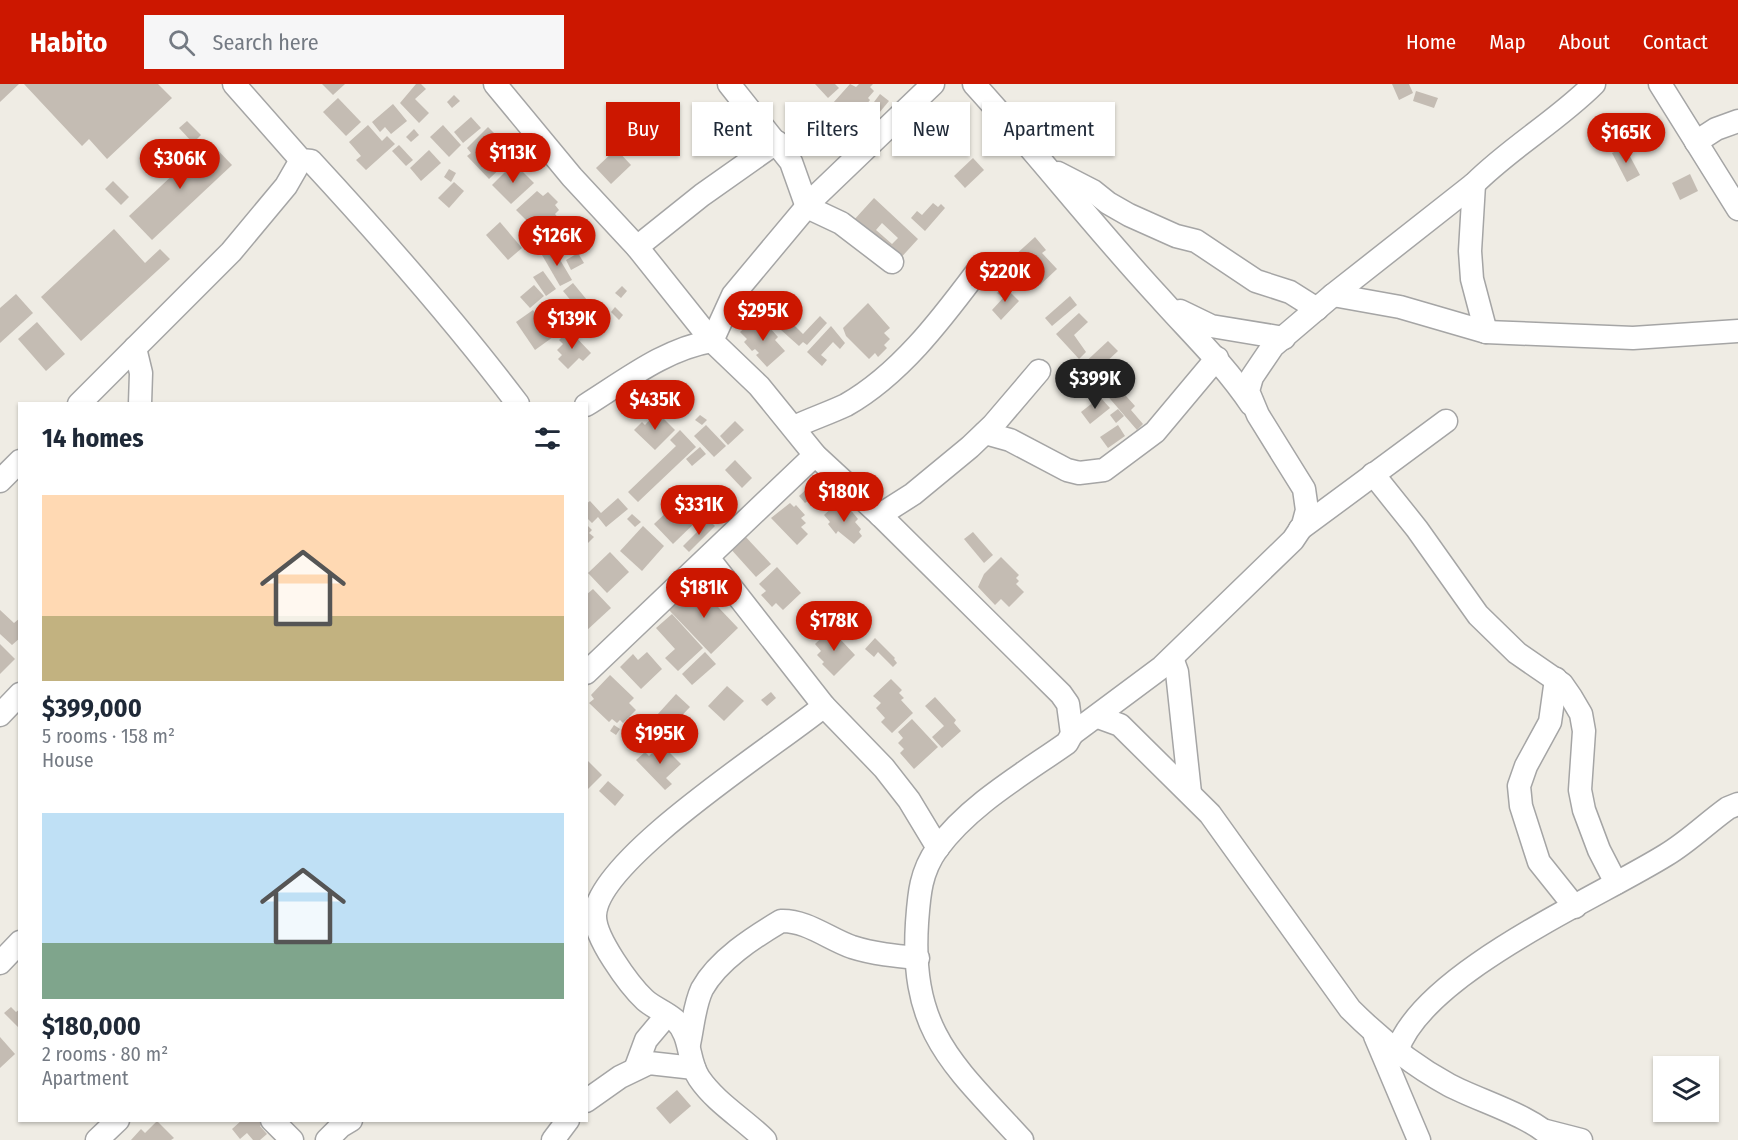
<!DOCTYPE html>
<meta charset="utf-8">
<style>
:root{--surface:#fff;--page:#f6f6f7;--text:#1f2937;--muted:#747a83;--accent:#cc1700}
body{margin:0;font-family:"Fira Sans Condensed",sans-serif;background:var(--page);color:var(--text);height:100vh;display:flex;flex-direction:column;font-size:22px;white-space:nowrap}
*{box-sizing:border-box;margin:0}
p{font-size:20px;color:var(--muted)}
.icon{flex:none;width:33px;height:33px;fill:none;stroke:currentColor;stroke-width:2;stroke-linecap:round;stroke-linejoin:round}
.map{position:relative;flex:1;overflow:hidden}
.sheet{position:absolute;left:18px;top:318px;width:570px;height:720px;display:flex;flex-direction:column;background:var(--surface);border-radius:0px;box-shadow:0 2px 4px #0004}
.sheet>*{flex:none}
.top-card{position:absolute;left:606px;top:18px;width:570px;height:54px;display:flex;gap:12px}
.fabs{position:absolute;left:1653px;top:972px;display:grid;gap:12px}
.fabs a{display:grid;place-items:center;width:66px;height:66px;border-radius:0px;background:var(--surface);box-shadow:0 2px 4px #0004;font-size:30px}
.price{position:absolute;translate:-50% -51px;padding:0 14px;border-radius:21px;background:var(--accent);color:#fff;font-size:20px;line-height:39px;filter:drop-shadow(0 2px 3px #0008)}
.price::after{content:'';position:absolute;left:50%;top:36px;width:18px;height:14px;margin-left:-9px;background:inherit;clip-path:polygon(0 0,100% 0,50% 100%)}
.price.on{background:#222;color:#fff}
ul{padding:0;list-style:none}
li{display:grid;align-content:center;gap:12px;height:318px;padding:0 24px}
li span{display:grid;place-items:center;height:186px;border-radius:0px;color:#555}
li>.icon{margin-inline-start:auto}
span .icon{width:108px;height:108px;fill:#fffc;stroke-width:1}
li b{font-size:26px}
h2{display:flex;justify-content:space-between;align-items:center;height:72px;padding:0 24px;font-size:26px}
.pill{padding:0 21px;border-radius:0px;background:var(--surface);box-shadow:0 2px 4px #0004;font-size:21px;line-height:54px}
.pill.on{background:var(--accent);color:#fff}
header{display:flex;align-items:center;gap:36px;box-sizing:border-box;height:84px;padding:0 30px;background:var(--accent);color:#fff}
header strong{font-size:28px}
nav{display:flex;gap:33px;margin-inline-start:auto;font-size:21px}
.search{width:420px;height:54px;background:var(--page);display:flex;align-items:center;gap:15px;box-sizing:border-box;padding:0 21px;border-radius:0px;color:var(--muted);font-size:22px}
.map>svg:first-child{display:block}
.building{fill:#c4bcb3;fill-rule:evenodd}
.lines{fill:none;stroke-linecap:round;stroke-linejoin:round}
.minor-casing{stroke:#a5a5a5;stroke-width:25}
.minor{stroke:#fff;stroke-width:22}
</style>
<header>
<strong>Habito</strong>
<div class="search"><svg class="icon" aria-label="search" viewBox="0 0 24 24"><circle cx="10" cy="10" r="6"/><path d="M15 15l6 6"/></svg>Search here</div>
<nav><a>Home</a><a>Map</a><a>About</a><a>Contact</a></nav>
</header>
<div class="map">
<svg width="1738" height="1056" viewBox="0 0 1738 1056">
<rect width="100%" height="100%" fill="#efece4"/>
<g class="building">
<polygon points="0,0 19,0 0,18"/>
<polygon points="24,0 158,0 172,14 107,75 89,55 82,62"/>
<polygon points="322,0 345,0 333,11"/>
<polygon points="416,0 421,0 426,5 415,15 429,29 419,39 400,19"/>
<polygon points="815,0 835,0 839,4 828,14"/>
<polygon points="850,0 856,3 859,0 873,0 870,3 874,7 868,14 870,16 866,21 868,23 861,30 864,32 854,43 846,36 842,41 829,30 836,22 833,19"/>
<polygon points="1392,0 1409,0 1413,9 1399,16"/>
<polygon points="1416,7 1438,14 1434,24 1413,17"/>
<polygon points="880,10 889,17 879,29 871,22"/>
<polygon points="454,11 460,17 452,24 447,18"/>
<polygon points="338,14 361,38 346,52 323,28"/>
<polygon points="393,20 407,37 391,50 385,43 380,48 372,38"/>
<polygon points="471,33 481,44 463,59 454,48"/>
<polygon points="1622,35 1632,38 1629,47 1619,44"/>
<polygon points="187,37 201,51 193,59 179,44"/>
<polygon points="368,41 382,57 387,52 395,60 366,86 356,76 361,72 349,58"/>
<polygon points="443,41 461,61 449,73 430,53"/>
<polygon points="488,43 496,51 491,55 504,68 500,71 507,78 489,95 467,72 471,69 467,64"/>
<polygon points="414,45 419,51 411,58 406,53"/>
<polygon points="209,57 232,81 152,156 129,132"/>
<polygon points="399,61 413,76 406,82 392,67"/>
<polygon points="1625,63 1640,91 1627,98 1612,69"/>
<polygon points="616,65 631,81 611,100 596,84"/>
<polygon points="429,66 441,79 421,97 410,84"/>
<polygon points="973,74 984,86 965,104 954,92"/>
<polygon points="514,79 534,99 511,120 492,101"/>
<polygon points="449,85 456,89 451,98 444,93"/>
<polygon points="1690,90 1698,107 1680,116 1672,99"/>
<polygon points="113,97 129,113 121,121 105,105"/>
<polygon points="454,98 464,107 449,124 438,114"/>
<polygon points="537,107 543,112 548,108 558,118 555,121 559,126 555,130 561,137 539,158 529,147 533,143 516,126"/>
<path d="M874,114l44,41 -21,23 -44,-41zM882,139l16,15 -6,6 -16,-14z"/>
<polygon points="933,119 938,123 941,120 945,124 925,147 911,134 917,127 922,131"/>
<polygon points="500,138 522,164 508,176 486,151"/>
<polygon points="114,145 145,179 160,165 170,175 81,257 41,213"/>
<polygon points="1035,153 1046,166 1042,169 1057,185 1040,201 1025,184 1015,193 1004,181"/>
<polygon points="553,164 572,196 560,202 542,171"/>
<polygon points="578,169 584,179 571,186 566,176"/>
<polygon points="543,187 556,205 546,212 533,193"/>
<polygon points="573,199 587,216 577,224 563,207"/>
<polygon points="534,201 544,212 530,224 520,213"/>
<polygon points="622,202 627,207 621,214 615,209"/>
<polygon points="1004,202 1019,217 1001,236 992,226 1003,214 997,209"/>
<polygon points="16,210 33,229 0,259 0,224"/>
<polygon points="1070,212 1077,221 1052,242 1045,234"/>
<polygon points="868,219 890,244 884,249 890,255 884,261 887,264 878,273 875,269 869,275 846,252 843,244"/>
<polygon points="615,223 623,231 619,236 611,228"/>
<polygon points="533,226 553,253 535,266 516,238"/>
<polygon points="1079,229 1088,238 1074,251 1086,268 1079,275 1056,250"/>
<polygon points="820,232 827,239 807,261 803,258 799,262 781,246 789,236 803,250"/>
<polygon points="762,235 778,253 775,256 785,267 767,283 756,271 759,269 755,265 752,267 744,258 747,255 740,248 748,241 751,245"/>
<polygon points="37,238 65,270 46,287 18,255"/>
<polygon points="831,242 845,259 840,265 833,258 821,271 827,276 822,282 807,268"/>
<polygon points="569,246 591,269 583,277 579,274 568,285 558,275 562,271 557,266 563,260 559,256"/>
<polygon points="1108,257 1118,267 1090,293 1080,283"/>
<polygon points="1102,285 1135,322 1131,326 1143,340 1137,346 1092,294"/>
<polygon points="1100,313 1110,324 1090,340 1081,328"/>
<polygon points="1118,325 1124,332 1116,339 1110,331"/>
<polygon points="657,328 675,346 655,366 634,346 642,338 645,341"/>
<polygon points="700,331 707,336 702,341 695,336"/>
<polygon points="735,337 744,346 728,361 720,352"/>
<polygon points="706,341 726,362 714,373 694,352"/>
<polygon points="1118,341 1125,352 1108,364 1100,353"/>
<polygon points="680,346 696,363 638,418 628,408 676,362 670,356"/>
<polygon points="700,363 706,370 692,382 686,375"/>
<polygon points="735,376 752,394 742,404 725,386"/>
<polygon points="811,401 818,409 805,419 799,412"/>
<polygon points="689,407 707,427 673,460 654,440"/>
<polygon points="618,414 628,425 606,443 598,433 592,439 586,433 586,420 590,417 601,429"/>
<polygon points="790,419 794,423 796,421 805,431 801,434 806,439 801,443 808,450 797,461 771,434"/>
<polygon points="837,419 845,428 849,424 858,435 855,438 861,445 859,448 862,452 854,460 838,447 836,450 828,440 830,438 824,431"/>
<polygon points="632,430 641,438 635,443 627,435"/>
<polygon points="709,436 715,442 689,468 683,462"/>
<polygon points="586,440 592,446 589,449 594,453 586,461"/>
<polygon points="643,442 664,462 642,487 620,467"/>
<polygon points="973,448 993,471 984,479 964,455"/>
<polygon points="743,450 771,480 756,493 729,463"/>
<polygon points="610,468 629,488 607,509 588,489"/>
<polygon points="1001,473 1019,491 1016,494 1019,497 1016,500 1024,508 1009,523 1001,515 995,521 978,503 984,490"/>
<polygon points="777,483 801,509 783,526 776,519 772,523 761,511 766,507 759,500"/>
<polygon points="699,503 738,544 711,570 669,526 691,505 694,508"/>
<polygon points="593,505 611,524 586,547 586,511"/>
<polygon points="0,526 14,539 20,534 20,554 12,561 0,550"/>
<polygon points="672,530 703,564 678,587 665,574 675,565 656,544"/>
<polygon points="833,543 843,553 841,556 855,571 834,592 822,580 824,578 817,571 821,567 815,560"/>
<polygon points="875,554 895,574 894,575 897,579 893,583 878,568 874,573 865,565"/>
<polygon points="0,560 15,575 0,590"/>
<polygon points="647,568 662,585 641,605 620,583 633,570 638,576"/>
<polygon points="705,568 716,580 692,601 682,590"/>
<polygon points="610,591 634,614 629,619 636,626 623,639 620,636 617,639 612,635 609,638 589,619 594,615 591,611"/>
<polygon points="891,595 902,606 899,609 904,614 901,616 913,629 892,649 881,638 885,634 876,624 881,619 873,612"/>
<polygon points="727,602 744,617 724,637 708,622"/>
<polygon points="771,608 776,614 767,622 761,616"/>
<polygon points="676,610 690,623 670,644 657,631"/>
<polygon points="935,613 956,636 954,639 961,647 942,664 932,653 944,642 925,622"/>
<polygon points="912,635 938,663 914,685 900,669 904,665 898,659 903,654 898,648"/>
<polygon points="614,641 620,645 616,651 610,647"/>
<polygon points="627,644 643,658 638,664 622,650"/>
<polygon points="661,660 681,680 666,694 672,700 665,706 636,676 645,668 649,672"/>
<polygon points="586,675 602,691 586,707"/>
<polygon points="608,697 624,711 615,722 599,707"/>
<polygon points="11,923 16,928 20,925 20,945 4,929"/>
<polygon points="0,953 15,970 0,984"/>
<polygon points="677,1006 691,1022 670,1040 656,1024"/>
<polygon points="242,1036 266,1036 260,1042 267,1050 260,1056 253,1056 247,1049 240,1055 232,1045"/>
<polygon points="157,1037 174,1054 171,1056 131,1056 141,1045 145,1049"/>
</g>
<g class="lines">
<defs>
<g id="minor">
<path d="M234,0l67,76 10,1c73,79 142,157 207,243"/>
<path d="M495,0l77,93 65,70 75,94 47,45 56,69 65,60 181,179 7,10 4,30 -5,9c-44,31 -98,62 -130,106 -17,24 -18,47 -20,74 -7,110 37,142 105,217"/>
<polyline points="729,0 791,78 807,123 841,139 892,178"/>
<path d="M974,0c63,69 121,144 185,213 32,36 65,67 92,107"/>
<polyline points="1660,0 1738,125"/>
<polyline points="1696,58 1716,45 1738,37"/>
<polyline points="1058,89 1093,107 1108,119 1129,131 1176,152 1196,157 1256,197 1290,208 1317,225"/>
<polyline points="1474,100 1470,167 1472,195 1486,248"/>
<polyline points="637,163 702,111 777,58"/>
<polyline points="1333,211 1400,223 1486,248 1633,254 1738,247"/>
<polyline points="1180,227 1211,242 1284,254"/>
<polyline points="712,257 733,211 814,114 933,0"/>
<polyline points="135,264 141,289 140,320"/>
<polyline points="79,320 231,168 286,102 301,76"/>
<path d="M586,321c40,-25 79,-56 126,-64"/>
<path d="M794,343c17,-8 35,-14 52,-22 53,-30 94,-84 130,-132"/>
<polyline points="985,349 1010,356 1067,386 1079,389 1104,386 1155,348 1217,274"/>
<polyline points="1373,390 1417,445 1478,531 1517,569 1562,600 1571,613 1581,630 1584,647 1580,706 1584,726 1599,766 1616,799"/>
<polyline points="0,397 20,377"/>
<polyline points="880,431 913,410 970,363 993,341 1039,287"/>
<polyline points="1300,445 1446,337"/>
<polyline points="709,475 824,622 884,684 909,716 938,764"/>
<polyline points="1172,574 1177,588 1190,709"/>
<polyline points="586,589 815,371"/>
<polyline points="1556,595 1550,638 1526,682 1519,702 1521,722 1539,778 1575,823"/>
<polyline points="0,631 20,610"/>
<path d="M1098,633l22,8 90,89 140,195c30,30 62,56 99,76 30,16 84,31 105,55"/>
<path d="M1072,650l90,-67 131,-127 10,-15 4,-15 -3,-21 -46,-74 -10,-24 4,-14 21,-31 60,-51 141,-111c37,-37 83,-63 120,-100"/>
<polyline points="0,879 20,858"/>
<polyline points="1375,952 1419,1056"/>
<path d="M689,960c4,-18 5,-38 13,-55 16,-29 52,-52 79,-68 25,-1 48,18 71,26 22,7 44,9 66,11"/>
<path d="M1397,967c26,-78 198,-152 269,-196 22,-13 41,-32 62,-47l10,-4"/>
<polyline points="636,983 646,956 667,931"/>
<polyline points="586,1017 620,993 649,979 694,984"/>
<polyline points="272,1036 292,1056"/>
<polyline points="1546,1047 1581,1056"/>
<polyline points="97,1056 118,1036"/>
<polyline points="327,1056 341,1042 351,1036"/>
<polyline points="553,1056 568,1036"/>
<path d="M765,1056c-21,-21 -49,-37 -66,-62 -12,-18 -7,-42 -24,-58 -9,-8 -21,-12 -30,-20 -16,-15 -51,-63 -50,-85 3,-57 183,-171 229,-209"/>
</g>
</defs>
<use href="#minor" class="minor-casing"/>
<use href="#minor" class="minor"/>
</g>
</svg>
<div class="fabs">
<a><svg class="icon" aria-label="layers" viewBox="0 0 24 24"><path d="M12 4l9 5-9 5-9-5zM3 14l9 5 9-5"/></svg></a>
</div>
<b class="price" style="left:1626px;top:80px">$165K</b>
<b class="price" style="left:513px;top:100px">$113K</b>
<b class="price" style="left:180px;top:106px">$306K</b>
<b class="price" style="left:557px;top:183px">$126K</b>
<b class="price" style="left:1005px;top:219px">$220K</b>
<b class="price" style="left:763px;top:258px">$295K</b>
<b class="price" style="left:572px;top:266px">$139K</b>
<b class="price on" style="left:1095px;top:326px">$399K</b>
<b class="price" style="left:655px;top:347px">$435K</b>
<b class="price" style="left:844px;top:439px">$180K</b>
<b class="price" style="left:699px;top:452px">$331K</b>
<b class="price" style="left:704px;top:535px">$181K</b>
<b class="price" style="left:834px;top:568px">$178K</b>
<b class="price" style="left:660px;top:681px">$195K</b>
<div class="top-card">
<a class="pill on">Buy</a>
<a class="pill">Rent</a>
<a class="pill">Filters</a>
<a class="pill">New</a>
<a class="pill">Apartment</a>
</div>
<section class="sheet">
<h2>14 homes<svg class="icon" aria-label="filters" viewBox="0 0 24 24"><path d="M4 7h16M4 17h16"/><circle cx="9" cy="7" r="2"/><circle cx="15" cy="17" r="2"/></svg></h2>
<ul>
<li><span style="background:linear-gradient(#ffd9b3 65%,#c2b280 0)"><svg class="icon" aria-label="home" viewBox="0 0 24 24"><path d="M3 11l9-7 9 7M6 9v11h12V9"/></svg></span><div><b>$399,000</b><p>5 rooms · 158 m²</p><p>House</p></div></li>
<li><span style="background:linear-gradient(#bfe0f5 70%,#7fa58c 0)"><svg class="icon" aria-label="home" viewBox="0 0 24 24"><path d="M3 11l9-7 9 7M6 9v11h12V9"/></svg></span><div><b>$180,000</b><p>2 rooms · 80 m²</p><p>Apartment</p></div></li>
</ul>
</section>
</div>
